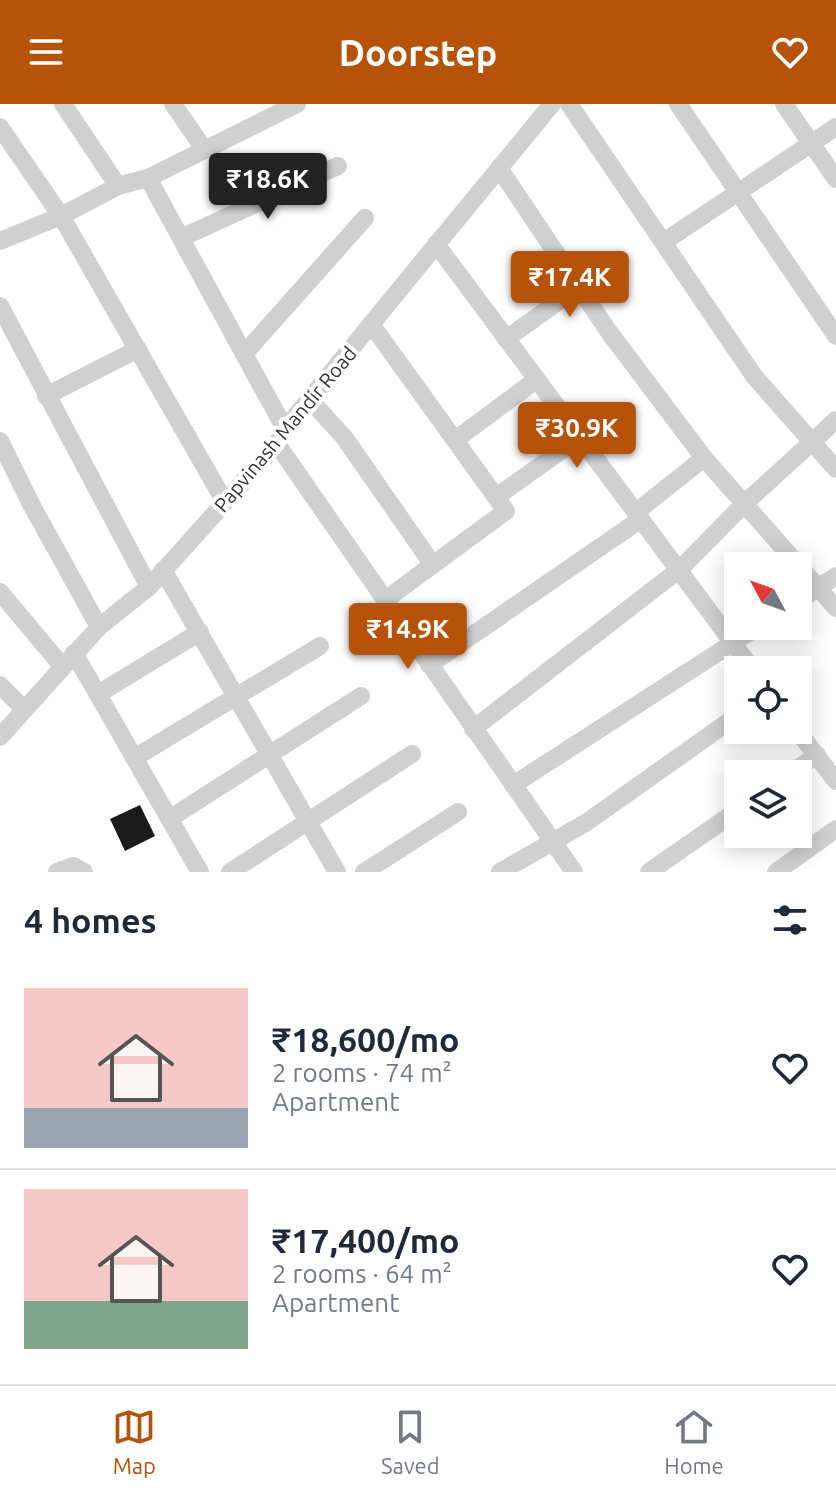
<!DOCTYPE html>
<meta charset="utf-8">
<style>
:root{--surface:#fff;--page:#f6f6f7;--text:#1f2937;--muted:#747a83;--line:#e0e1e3;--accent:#b45309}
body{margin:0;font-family:Ubuntu,sans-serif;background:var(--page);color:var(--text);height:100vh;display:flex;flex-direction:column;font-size:30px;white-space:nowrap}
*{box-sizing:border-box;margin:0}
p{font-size:26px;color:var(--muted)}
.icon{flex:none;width:44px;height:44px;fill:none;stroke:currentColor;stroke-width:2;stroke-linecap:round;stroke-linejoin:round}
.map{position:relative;height:768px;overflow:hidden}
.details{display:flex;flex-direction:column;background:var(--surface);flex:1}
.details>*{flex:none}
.needle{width:52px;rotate:311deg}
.buttons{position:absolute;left:724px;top:448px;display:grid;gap:16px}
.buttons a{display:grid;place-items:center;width:88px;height:88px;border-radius:0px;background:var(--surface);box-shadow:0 4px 20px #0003;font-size:40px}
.price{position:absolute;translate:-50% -68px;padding:0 18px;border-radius:8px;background:var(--accent);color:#fff;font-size:26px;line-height:52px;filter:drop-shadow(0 2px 4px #0008)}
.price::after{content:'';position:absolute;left:50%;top:48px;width:24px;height:18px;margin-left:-12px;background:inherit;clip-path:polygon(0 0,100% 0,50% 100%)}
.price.current{background:#222;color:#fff}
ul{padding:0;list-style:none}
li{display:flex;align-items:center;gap:24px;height:200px;padding:0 24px}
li+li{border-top:2px solid var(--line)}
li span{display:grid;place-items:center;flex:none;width:224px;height:160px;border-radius:0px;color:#555}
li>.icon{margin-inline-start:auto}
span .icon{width:96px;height:96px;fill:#fffc;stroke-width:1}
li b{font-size:34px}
h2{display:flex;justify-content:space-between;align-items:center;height:96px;padding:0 24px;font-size:34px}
header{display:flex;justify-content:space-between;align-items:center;height:104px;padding:0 24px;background:var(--accent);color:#fff;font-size:36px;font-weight:700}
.dock{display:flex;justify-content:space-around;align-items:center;height:112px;border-top:2px solid var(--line);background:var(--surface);font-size:22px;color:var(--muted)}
.dock a{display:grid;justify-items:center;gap:4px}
.dock .current{color:var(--accent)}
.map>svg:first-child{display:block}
.building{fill:#1a1a1a}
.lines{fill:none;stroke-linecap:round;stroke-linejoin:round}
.minor{stroke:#d0d0d0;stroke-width:18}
.labels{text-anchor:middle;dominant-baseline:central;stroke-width:8;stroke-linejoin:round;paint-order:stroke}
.street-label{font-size:20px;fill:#333;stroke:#fff}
</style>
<header><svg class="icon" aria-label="menu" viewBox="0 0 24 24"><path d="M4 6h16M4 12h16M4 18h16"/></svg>Doorstep<svg class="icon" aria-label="heart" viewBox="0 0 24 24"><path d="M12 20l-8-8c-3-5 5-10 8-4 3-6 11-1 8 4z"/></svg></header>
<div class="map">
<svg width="836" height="768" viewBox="0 0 836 768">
<rect width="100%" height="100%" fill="#fff"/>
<polygon class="building" points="140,701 155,732 125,747 110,715"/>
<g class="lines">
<g class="minor">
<polyline points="63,0 118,82"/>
<polyline points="173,0 204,45"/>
<polyline points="569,0 754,272 836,365"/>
<polyline points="678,0 836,232"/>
<polyline points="784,0 836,75"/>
<polyline points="0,23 61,112 225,398"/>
<polyline points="499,64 609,228 704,354 836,504"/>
<polyline points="148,74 285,325"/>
<polyline points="181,134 338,62"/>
<polyline points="0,137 61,112 118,82 148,74 297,0"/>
<polyline points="665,137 836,23"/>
<polyline points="436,140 753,566"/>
<polyline points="0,202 149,483"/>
<polyline points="371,220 506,407 385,496"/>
<polyline points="506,235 609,161"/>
<polyline points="244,250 365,114"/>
<polyline points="46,292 138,245"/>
<polyline points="309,295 344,333 433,461"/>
<polyline points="455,336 536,276"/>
<polyline points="0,337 32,402 99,523"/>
<polyline points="277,340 574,768"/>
<polyline points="496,393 579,334"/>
<polyline points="636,408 704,354"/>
<polyline points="163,466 337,768"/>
<polyline points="0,488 62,562"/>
<polyline points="798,497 836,472"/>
<polyline points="74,549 200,768"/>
<polyline points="429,561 641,415"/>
<polyline points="0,581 24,605"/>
<polyline points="98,590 200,528"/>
<polyline points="473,625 680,465 744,400 836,316"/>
<polyline points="797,626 836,677"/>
<polyline points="0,633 99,523 149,483 277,340 285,325 552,0"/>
<polyline points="134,654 320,542"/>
<polyline points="790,670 817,651"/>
<polyline points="513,681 759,522"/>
<polyline points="169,715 361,592"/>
<polyline points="57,768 73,762 84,768"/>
<polyline points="230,768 412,650"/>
<polyline points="364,768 458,708"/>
<polyline points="500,768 587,718 738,611"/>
<polyline points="649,768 738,706"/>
<polyline points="776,768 836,725"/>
</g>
</g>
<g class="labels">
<g class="street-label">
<text transform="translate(285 325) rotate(-50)">Papvinash Mandir Road</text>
</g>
</g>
</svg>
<div class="buttons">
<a><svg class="needle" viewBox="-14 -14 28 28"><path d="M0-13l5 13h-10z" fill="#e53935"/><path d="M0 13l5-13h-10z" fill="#747a83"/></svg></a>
<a><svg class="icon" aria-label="locate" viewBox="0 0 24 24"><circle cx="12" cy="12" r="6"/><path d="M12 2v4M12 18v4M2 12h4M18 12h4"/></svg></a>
<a><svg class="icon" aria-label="layers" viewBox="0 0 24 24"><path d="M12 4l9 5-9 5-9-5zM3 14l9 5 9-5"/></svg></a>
</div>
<b class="price current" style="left:268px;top:117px">₹18.6K</b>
<b class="price" style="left:570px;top:215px">₹17.4K</b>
<b class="price" style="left:577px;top:366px">₹30.9K</b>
<b class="price" style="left:408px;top:567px">₹14.9K</b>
</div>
<section class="details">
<h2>4 homes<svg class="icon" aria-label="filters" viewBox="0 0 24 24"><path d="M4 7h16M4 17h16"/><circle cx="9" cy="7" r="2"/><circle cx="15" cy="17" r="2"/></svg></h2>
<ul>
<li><span style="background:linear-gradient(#f6c9c9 75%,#9aa5b1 0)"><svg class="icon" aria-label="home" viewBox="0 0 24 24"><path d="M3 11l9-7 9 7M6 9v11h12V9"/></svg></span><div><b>₹18,600/mo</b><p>2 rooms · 74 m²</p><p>Apartment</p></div><svg class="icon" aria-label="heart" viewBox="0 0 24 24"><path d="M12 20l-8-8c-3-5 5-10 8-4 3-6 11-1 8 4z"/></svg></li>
<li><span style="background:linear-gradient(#f6c9c9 70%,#7fa58c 0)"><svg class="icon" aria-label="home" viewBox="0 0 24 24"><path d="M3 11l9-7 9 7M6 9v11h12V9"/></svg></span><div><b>₹17,400/mo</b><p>2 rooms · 64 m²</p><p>Apartment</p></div><svg class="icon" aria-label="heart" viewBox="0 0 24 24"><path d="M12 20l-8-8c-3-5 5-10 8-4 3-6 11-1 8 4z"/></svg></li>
</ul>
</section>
<nav class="dock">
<a class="current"><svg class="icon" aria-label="map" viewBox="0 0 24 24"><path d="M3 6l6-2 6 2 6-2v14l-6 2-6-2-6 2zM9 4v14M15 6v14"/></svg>Map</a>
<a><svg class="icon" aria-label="saved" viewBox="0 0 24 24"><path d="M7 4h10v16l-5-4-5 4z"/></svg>Saved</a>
<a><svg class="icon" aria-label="home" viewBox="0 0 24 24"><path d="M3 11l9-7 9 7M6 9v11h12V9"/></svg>Home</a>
</nav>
